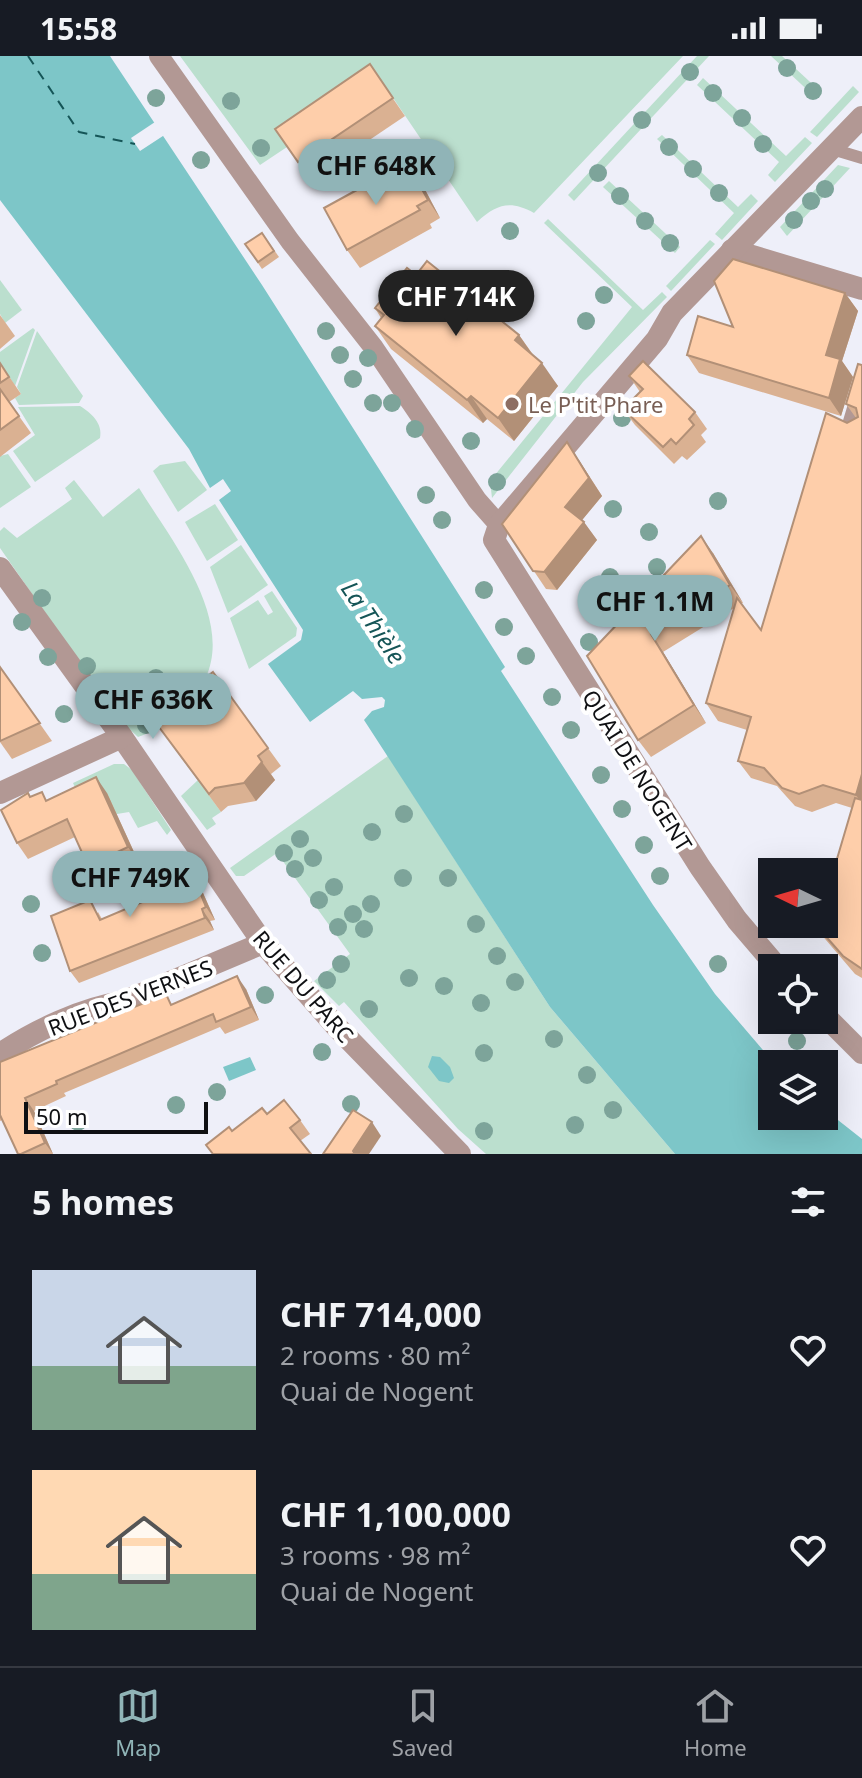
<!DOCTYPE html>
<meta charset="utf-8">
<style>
:root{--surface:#171b24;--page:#20242c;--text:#f1f3f6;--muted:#9ea1a6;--line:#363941;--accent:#90b4b7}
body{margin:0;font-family:"Noto Sans",sans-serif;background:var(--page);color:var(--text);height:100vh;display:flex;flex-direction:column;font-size:30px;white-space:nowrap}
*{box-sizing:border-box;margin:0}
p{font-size:26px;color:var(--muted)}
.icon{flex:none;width:44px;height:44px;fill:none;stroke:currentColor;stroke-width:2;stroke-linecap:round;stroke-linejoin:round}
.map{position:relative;height:1098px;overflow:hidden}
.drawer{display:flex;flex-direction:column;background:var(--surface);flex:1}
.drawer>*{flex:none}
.needle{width:52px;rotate:275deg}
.buttons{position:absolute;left:758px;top:802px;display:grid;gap:16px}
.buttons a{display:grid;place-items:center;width:80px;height:80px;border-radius:0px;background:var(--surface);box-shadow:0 8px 32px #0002;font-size:40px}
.scale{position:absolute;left:24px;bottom:20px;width:184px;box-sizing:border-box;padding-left:8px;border:4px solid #0f1013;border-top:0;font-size:22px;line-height:28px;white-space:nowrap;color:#0f1013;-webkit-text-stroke:6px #fff;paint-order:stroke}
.price{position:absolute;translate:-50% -68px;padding:0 18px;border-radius:28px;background:var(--accent);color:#111;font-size:26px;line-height:52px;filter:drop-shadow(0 2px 4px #0008)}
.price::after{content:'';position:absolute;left:50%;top:48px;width:24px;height:18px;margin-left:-12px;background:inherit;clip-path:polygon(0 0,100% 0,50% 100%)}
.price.selected{background:#222;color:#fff}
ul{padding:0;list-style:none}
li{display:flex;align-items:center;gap:24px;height:200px;padding:0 32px}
li span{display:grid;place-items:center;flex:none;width:224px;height:160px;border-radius:0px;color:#555}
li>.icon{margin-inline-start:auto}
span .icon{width:96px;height:96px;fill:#fffc;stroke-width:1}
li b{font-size:34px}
h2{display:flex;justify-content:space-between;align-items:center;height:96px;padding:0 32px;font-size:34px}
.status{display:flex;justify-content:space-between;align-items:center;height:56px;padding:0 40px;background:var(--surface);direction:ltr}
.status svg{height:22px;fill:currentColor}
.dock{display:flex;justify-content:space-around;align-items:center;height:112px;border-top:2px solid var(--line);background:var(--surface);font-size:22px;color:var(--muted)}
.dock a{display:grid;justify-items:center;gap:4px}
.dock .selected{color:var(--accent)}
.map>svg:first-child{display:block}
.green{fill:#bbdfce}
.water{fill:#7dc6c8}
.pier{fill:#eeeff9}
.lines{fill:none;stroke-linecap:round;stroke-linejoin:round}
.ferry{stroke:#155557;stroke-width:2;stroke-dasharray:10 8;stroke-linecap:butt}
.service{stroke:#b29894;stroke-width:12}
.pedestrian{stroke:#b29894;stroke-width:20}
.minor{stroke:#b29894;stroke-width:22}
.tree{fill:#7da49a}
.wall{fill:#dab192}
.shaded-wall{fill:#b29077}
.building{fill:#feceaa;stroke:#b29077;stroke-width:2}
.education-dot{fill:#8d6e63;stroke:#fff;stroke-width:3}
.labels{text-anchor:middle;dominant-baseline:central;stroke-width:8;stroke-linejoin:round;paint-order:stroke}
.education-label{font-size:22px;fill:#785e54;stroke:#fff;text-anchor:start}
.street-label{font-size:22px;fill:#0f1013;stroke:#fff}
.water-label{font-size:24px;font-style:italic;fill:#155557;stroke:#fff}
</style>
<div class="status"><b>15:58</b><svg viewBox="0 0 49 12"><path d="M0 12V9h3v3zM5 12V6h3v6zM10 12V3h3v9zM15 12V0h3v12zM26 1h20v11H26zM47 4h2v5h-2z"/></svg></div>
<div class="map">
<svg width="862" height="1098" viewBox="0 0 862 1098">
<rect width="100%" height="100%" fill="#eeeff9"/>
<g class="green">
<path d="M180,0h503l-149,157c-24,-13 -37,-9 -57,9l-94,-139 -123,82z"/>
<polygon points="697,0 709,0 574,145 568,139"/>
<polygon points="771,0 782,0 822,37 816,42"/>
<polygon points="703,22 786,100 805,81 812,87 775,126 768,119 779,106 697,29"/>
<polygon points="853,30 859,36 817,81 810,76"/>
<polygon points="662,79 738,151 751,138 758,145 722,184 715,178 734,157 657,83"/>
<polygon points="838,109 850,112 787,180 780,171"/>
<polygon points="609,125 680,191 675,197 603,131"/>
<polygon points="548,163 643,254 662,236 667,241 583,326 492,442 490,425 632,251 544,167"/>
<polygon points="710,184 715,188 671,235 666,230"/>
<polygon points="0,224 22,254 5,267 0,258"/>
<polygon points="33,272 35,274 15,330 5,314 0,317 0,296"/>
<polygon points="37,275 83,340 79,347 19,349 15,342 21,338 17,331"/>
<path d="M80,350c11,7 23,17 20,32l-65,44 -22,-31 22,-16 -17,-28z"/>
<polygon points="8,398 31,431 0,452 0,400"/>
<polygon points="185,405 207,434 178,456 153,415 160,409"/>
<path d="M74,424l29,37 36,-29c37,60 117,156 44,219 -15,12 -26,24 -45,30l-15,-14 8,-5 -6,-9 -9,5 -116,-166v-17l4,-4 13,11 55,-39 -7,-11z"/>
<polygon points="215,448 238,484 207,505 185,466"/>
<polygon points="241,489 268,529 228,557 210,511"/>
<polygon points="272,535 297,572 296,580 249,613 230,562 258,544 268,559 273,556 264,540"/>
<polygon points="388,700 550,951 675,1098 486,1098 458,1073 344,946 339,950 314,925 350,898 277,797 244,820 236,820 230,812"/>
<polygon points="114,708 124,708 132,714 171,774 167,779 157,765 138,772 129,756 117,758 83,749 73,727"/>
<polygon points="198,724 221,756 212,762 216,768 207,774 181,740"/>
</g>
<g class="water">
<polygon points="0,0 110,0 262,229 505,611 501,615 653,849 715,938 775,1008 772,1060 824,1060 824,1053 862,1083 862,1098 675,1098 550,951 364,664 372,655 384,651 385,644 382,641 362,643 353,635 310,666 268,608 301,584 303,574 219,444 231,435 223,423 210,432 189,393 0,144"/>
<polygon points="432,1000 440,1001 450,1011 454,1022 449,1027 439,1025 428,1011"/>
<polygon points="250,1001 256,1014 229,1025 223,1011"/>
</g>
<polygon class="pier" points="158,64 166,78 140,95 131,82"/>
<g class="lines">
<polyline class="ferry" points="28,0 79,76 135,88"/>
<g class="service">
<polyline points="832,93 862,102"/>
<polyline points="862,322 847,372 862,376"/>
</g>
<polyline class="pedestrian" points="159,0 290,185 374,292 477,444 499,469"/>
<g class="minor">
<polyline points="732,194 862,233"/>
<polyline points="0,512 122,681 263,887 334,968 460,1098"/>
<polyline points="0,737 122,681"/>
<polyline points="778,912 737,864 700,811 494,484 499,469 657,283 672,257 862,61"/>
<polyline points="824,959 862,997"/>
<path d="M0,998c34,-23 82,-46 123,-52l140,-59"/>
</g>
</g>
<g class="tree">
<circle cx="787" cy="12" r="9"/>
<circle cx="690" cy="16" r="9"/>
<circle cx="813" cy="35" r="9"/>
<circle cx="713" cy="37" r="9"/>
<circle cx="156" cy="42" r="9"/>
<circle cx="231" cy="45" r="9"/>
<circle cx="742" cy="62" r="9"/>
<circle cx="642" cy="64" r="9"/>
<circle cx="763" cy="88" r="9"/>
<circle cx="669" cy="91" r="9"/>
<circle cx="261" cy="92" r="9"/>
<circle cx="201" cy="104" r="9"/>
<circle cx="693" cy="113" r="9"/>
<circle cx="598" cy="117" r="9"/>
<circle cx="825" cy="133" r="9"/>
<circle cx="719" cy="137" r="9"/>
<circle cx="620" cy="140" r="9"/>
<circle cx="811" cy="145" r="9"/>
<circle cx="794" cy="164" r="9"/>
<circle cx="645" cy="165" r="9"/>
<circle cx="510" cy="175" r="9"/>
<circle cx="670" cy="187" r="9"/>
<circle cx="604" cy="239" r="9"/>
<circle cx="586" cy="265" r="9"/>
<circle cx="326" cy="275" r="9"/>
<circle cx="340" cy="299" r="9"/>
<circle cx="368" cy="302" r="9"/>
<circle cx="353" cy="323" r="9"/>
<circle cx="373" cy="347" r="9"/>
<circle cx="392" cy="347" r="9"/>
<circle cx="622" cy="362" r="9"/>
<circle cx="415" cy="373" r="9"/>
<circle cx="471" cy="385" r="9"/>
<circle cx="497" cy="426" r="9"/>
<circle cx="426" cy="439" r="9"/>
<circle cx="718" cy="445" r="9"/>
<circle cx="613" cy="453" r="9"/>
<circle cx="442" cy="464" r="9"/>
<circle cx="649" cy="476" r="9"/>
<circle cx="657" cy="511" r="9"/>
<circle cx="610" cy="521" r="9"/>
<circle cx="484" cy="534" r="9"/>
<circle cx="42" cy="542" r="9"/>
<circle cx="22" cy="566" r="9"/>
<circle cx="504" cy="571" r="9"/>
<circle cx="589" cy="586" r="9"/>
<circle cx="526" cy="600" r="9"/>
<circle cx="48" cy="601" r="9"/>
<circle cx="87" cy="610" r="9"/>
<circle cx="156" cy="622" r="9"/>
<circle cx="106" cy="630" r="9"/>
<circle cx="552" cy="641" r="9"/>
<circle cx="119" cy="645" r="9"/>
<circle cx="64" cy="658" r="9"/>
<circle cx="146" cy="669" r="9"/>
<circle cx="571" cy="674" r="9"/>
<circle cx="601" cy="719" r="9"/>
<circle cx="622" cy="753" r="9"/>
<circle cx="404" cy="758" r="9"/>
<circle cx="372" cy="776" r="9"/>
<circle cx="300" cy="783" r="9"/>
<circle cx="644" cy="789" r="9"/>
<circle cx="284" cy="797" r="9"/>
<circle cx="313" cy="802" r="9"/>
<circle cx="295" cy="813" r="9"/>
<circle cx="660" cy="820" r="9"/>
<circle cx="403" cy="822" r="9"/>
<circle cx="448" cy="822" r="9"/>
<circle cx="334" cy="831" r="9"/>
<circle cx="319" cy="844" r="9"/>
<circle cx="31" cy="848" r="9"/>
<circle cx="371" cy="848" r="9"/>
<circle cx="353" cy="858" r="9"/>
<circle cx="476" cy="868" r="9"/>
<circle cx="338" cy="871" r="9"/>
<circle cx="364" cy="873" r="9"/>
<circle cx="42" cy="897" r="9"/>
<circle cx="497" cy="900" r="9"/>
<circle cx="341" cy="908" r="9"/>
<circle cx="718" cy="908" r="9"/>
<circle cx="409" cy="922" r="9"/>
<circle cx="327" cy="924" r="9"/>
<circle cx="515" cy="926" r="9"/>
<circle cx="444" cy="930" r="9"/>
<circle cx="265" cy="939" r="9"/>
<circle cx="481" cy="947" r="9"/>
<circle cx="369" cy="953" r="9"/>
<circle cx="554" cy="983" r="9"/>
<circle cx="797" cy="985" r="9"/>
<circle cx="322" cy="996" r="9"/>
<circle cx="484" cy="997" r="9"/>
<circle cx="587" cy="1019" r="9"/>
<circle cx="217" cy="1036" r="9"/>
<circle cx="351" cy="1048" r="9"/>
<circle cx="176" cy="1049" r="9"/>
<circle cx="613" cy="1054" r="9"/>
<circle cx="78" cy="1066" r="9"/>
<circle cx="575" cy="1069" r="9"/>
<circle cx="484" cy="1075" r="9"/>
</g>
<g class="wall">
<polygon points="370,9 405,60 310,124 275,73"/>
<polygon points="422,128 440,162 430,168 432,172 360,212 347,194"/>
<polygon points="262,177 279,201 262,213 245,188"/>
<polygon points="416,219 519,279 534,300 558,330 514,385 487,363 483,367 391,293 375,270 381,262 375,252"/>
<polygon points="845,237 858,255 842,305 853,321 841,360 699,317 687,299 733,271"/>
<polygon points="0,259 15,280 0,293"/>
<polygon points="0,307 21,338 9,346 31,377 0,401"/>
<polygon points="862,309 862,922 855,918 820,877 813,868 824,868 834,813 852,752 836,747 812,756 795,750 777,730 751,722 738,705 747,674 718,665 706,647 734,552 663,596 706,667 651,701 638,684 587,600 713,497 743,547 741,547 761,574 847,367 856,362 846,348"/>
<polygon points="629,320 695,356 707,373 701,379 706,386 687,404 682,400 674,408 635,369 623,353 640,336"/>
<polygon points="579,404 602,440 582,464 597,484 557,534 546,533 502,468"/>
<polygon points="0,611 52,685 12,703 0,686"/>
<polygon points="213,616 281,710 271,718 275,724 256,745 228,750 221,756 153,663"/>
<polygon points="28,737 31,741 47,744 107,737 139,807 99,826 88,810 75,781 28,803 17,787"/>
<polygon points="166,836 203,837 215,864 210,865 214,874 79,927 70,915 98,856 102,863"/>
<polygon points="246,933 259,964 225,978 220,971 64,1037 66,1040 34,1055 53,1098 18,1098 2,1064 0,1065 0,1006 173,948"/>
<polygon points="267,1058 300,1064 310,1078 300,1085 232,1075"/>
</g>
<g class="shaded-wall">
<polygon points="409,110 422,128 440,162 428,144"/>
<polygon points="845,237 858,255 842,305 853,321 841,360 829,342 826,299"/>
<polygon points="519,279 535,302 515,284"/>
<polygon points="542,307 558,330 514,385 498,362"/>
<polygon points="471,340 487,363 483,367 467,344"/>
<polygon points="567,386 602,440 578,469 565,451"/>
<polygon points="584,466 597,484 557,534 544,516"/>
<polygon points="701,480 713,497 743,547 730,529"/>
<polygon points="651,578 663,596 706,667 694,649"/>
<polygon points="262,706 275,724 256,745 244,727"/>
<polygon points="862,718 862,748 856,739"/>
<polygon points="96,721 107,737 139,807 128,791"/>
<polygon points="195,824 203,837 215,864 206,851"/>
<polygon points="202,853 210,865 214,874 205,862"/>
<polygon points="237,920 246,933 259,964 251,951"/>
<polygon points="25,1042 34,1055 53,1098 45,1087"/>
<polygon points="372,1066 381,1080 369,1098 355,1098 353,1095"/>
</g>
<g class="building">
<polygon points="370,8 393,42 298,106 275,73"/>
<polygon points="409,110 428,144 417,150 420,154 347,194 324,152 397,112 399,116"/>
<polygon points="262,177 274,195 258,206 245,188"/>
<polygon points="733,203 845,237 826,299 840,303 829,342 687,299 698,260 733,271 714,225"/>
<polygon points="427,205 519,279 515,284 542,307 498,362 471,340 467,344 375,270 384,259 375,252 407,212 416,219"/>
<polygon points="643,305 695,356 689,363 694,369 676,388 671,383 663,391 623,353 643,333 629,320"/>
<polygon points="0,307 9,321 0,327"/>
<polygon points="858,308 862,309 862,718 856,739 823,729 799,738 782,732 764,712 738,705 751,661 706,647 737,542 761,574 826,357 847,367 858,361 856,352 846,348"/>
<polygon points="0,333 19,360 0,374"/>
<polygon points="567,386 589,422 565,451 584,466 544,516 533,515 502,468"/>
<polygon points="701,480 730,529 651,578 694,649 638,684 587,600"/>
<polygon points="0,611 40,667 0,685"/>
<polygon points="213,616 268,692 258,700 262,706 244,727 215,732 209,738 153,663"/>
<polygon points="96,721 128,791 88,810 67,763 17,787 1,754 28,737 30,741 42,736 46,745"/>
<polygon points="855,742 862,744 862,913 843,900 815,868 824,868 824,816 820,816 822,809 834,813"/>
<polygon points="175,801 195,824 206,851 202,853 205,862 70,915 51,860 90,844 100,864 166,836 153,809"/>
<polygon points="237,920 251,951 216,966 213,958 56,1025 57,1028 25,1042 45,1087 21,1098 18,1098 0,1059 0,1006 166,938 171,949"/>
<polygon points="284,1044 300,1064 290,1072 311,1098 213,1098 206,1089 229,1071 232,1075 262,1052 267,1058"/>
<polygon points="353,1054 372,1066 353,1095 355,1098 323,1098"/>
</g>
<circle class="education-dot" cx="512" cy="348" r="8"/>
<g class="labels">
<g class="education-label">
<text x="528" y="348">Le P'tit Phare</text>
</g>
<g class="street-label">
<text transform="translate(638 714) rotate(58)">QUAI DE NOGENT</text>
<text transform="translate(304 930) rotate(49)">RUE DU PARC</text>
<text transform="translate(130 941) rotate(-21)">RUE DES VERNES</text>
</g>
<g class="water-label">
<text transform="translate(374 566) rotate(56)">La Thièle</text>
</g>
</g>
</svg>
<div class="buttons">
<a><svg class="needle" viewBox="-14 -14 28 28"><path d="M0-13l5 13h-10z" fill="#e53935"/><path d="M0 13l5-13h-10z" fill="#9ea1a6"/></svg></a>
<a><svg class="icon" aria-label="locate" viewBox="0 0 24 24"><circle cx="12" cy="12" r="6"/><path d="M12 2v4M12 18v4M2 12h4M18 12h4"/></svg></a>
<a><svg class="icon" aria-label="layers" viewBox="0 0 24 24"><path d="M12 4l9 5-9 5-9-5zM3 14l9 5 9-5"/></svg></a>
</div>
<div class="scale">50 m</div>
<b class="price" style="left:376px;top:151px">CHF 648K</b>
<b class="price selected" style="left:456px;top:282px">CHF 714K</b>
<b class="price" style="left:655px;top:587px">CHF 1.1M</b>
<b class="price" style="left:153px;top:685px">CHF 636K</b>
<b class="price" style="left:130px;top:863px">CHF 749K</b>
</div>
<section class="drawer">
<h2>5 homes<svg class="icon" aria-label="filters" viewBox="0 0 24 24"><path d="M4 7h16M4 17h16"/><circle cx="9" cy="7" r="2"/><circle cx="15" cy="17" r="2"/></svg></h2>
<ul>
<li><span style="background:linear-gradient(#c9d6e8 60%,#7fa58c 0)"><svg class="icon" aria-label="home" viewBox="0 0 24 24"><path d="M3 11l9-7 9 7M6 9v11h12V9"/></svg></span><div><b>CHF 714,000</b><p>2 rooms · 80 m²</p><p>Quai de Nogent</p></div><svg class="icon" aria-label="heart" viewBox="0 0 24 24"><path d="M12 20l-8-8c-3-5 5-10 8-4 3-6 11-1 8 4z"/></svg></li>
<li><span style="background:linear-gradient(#ffd9b3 65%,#7fa58c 0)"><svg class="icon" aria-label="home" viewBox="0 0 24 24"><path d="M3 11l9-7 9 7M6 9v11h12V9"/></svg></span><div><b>CHF 1,100,000</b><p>3 rooms · 98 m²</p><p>Quai de Nogent</p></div><svg class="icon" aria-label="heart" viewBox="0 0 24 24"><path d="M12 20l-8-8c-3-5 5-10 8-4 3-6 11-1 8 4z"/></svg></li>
</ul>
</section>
<nav class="dock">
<a class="selected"><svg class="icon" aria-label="map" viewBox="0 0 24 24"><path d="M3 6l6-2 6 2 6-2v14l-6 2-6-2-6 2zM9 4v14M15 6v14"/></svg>Map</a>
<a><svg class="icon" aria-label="saved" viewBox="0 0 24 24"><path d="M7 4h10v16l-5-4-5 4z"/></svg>Saved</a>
<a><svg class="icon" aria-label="home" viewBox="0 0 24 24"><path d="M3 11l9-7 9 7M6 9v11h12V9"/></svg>Home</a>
</nav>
